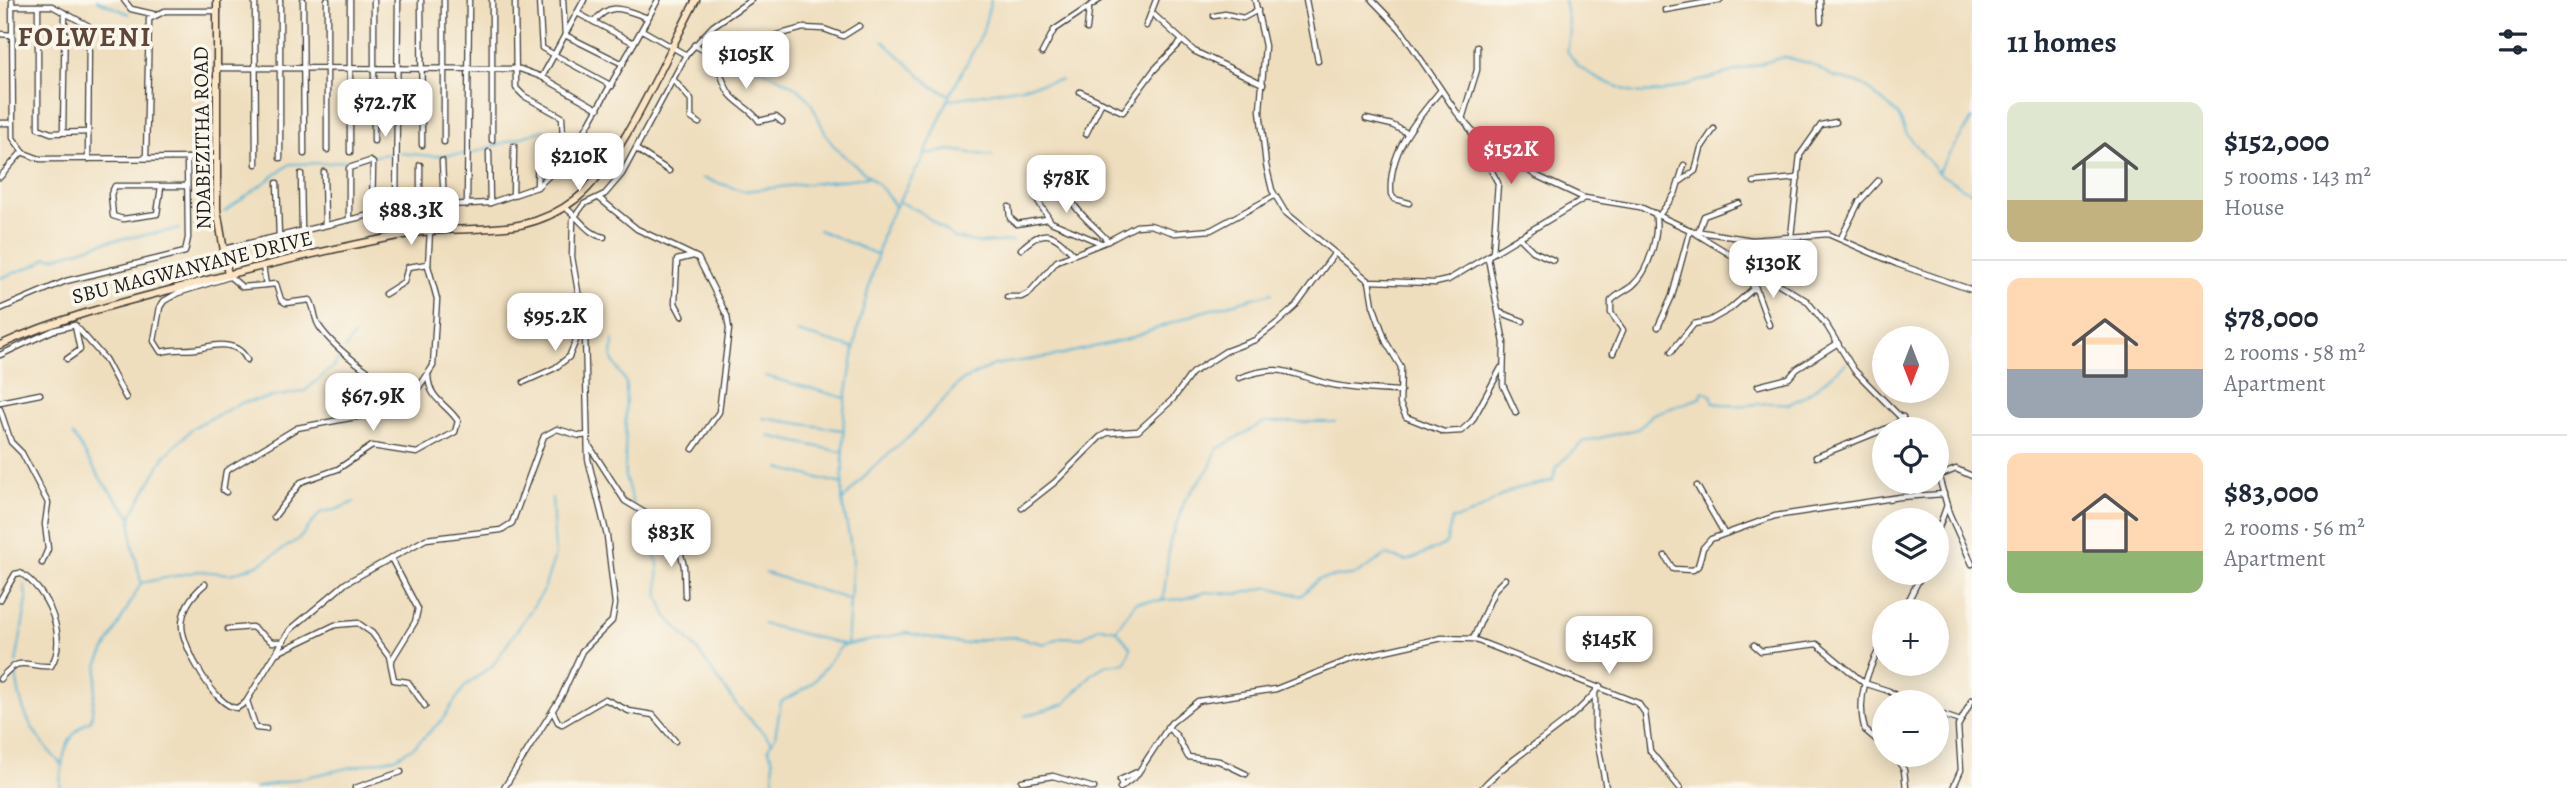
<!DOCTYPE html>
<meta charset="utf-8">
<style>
:root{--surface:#fff;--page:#f2f2f3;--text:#1f2937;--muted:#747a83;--line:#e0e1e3;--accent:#d1495b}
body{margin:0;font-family:Alegreya,serif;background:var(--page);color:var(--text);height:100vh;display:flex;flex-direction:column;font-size:26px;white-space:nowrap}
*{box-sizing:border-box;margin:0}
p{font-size:23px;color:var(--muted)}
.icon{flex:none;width:38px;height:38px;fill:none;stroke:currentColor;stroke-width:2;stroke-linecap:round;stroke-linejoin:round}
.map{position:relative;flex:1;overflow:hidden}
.drawer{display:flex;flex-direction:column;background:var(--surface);width:595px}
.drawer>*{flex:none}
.needle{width:46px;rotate:180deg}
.controls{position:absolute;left:1872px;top:326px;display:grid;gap:14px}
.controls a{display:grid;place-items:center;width:77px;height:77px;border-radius:50%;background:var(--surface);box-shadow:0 4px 18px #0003;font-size:35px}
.price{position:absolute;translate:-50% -60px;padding:0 16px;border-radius:14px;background:#fff;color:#222;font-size:23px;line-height:46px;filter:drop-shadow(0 2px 4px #0008)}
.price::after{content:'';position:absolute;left:50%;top:42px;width:21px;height:16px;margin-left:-10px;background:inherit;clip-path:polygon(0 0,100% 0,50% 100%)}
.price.selected{background:var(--accent);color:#fff}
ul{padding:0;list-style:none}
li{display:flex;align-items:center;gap:21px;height:175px;padding:0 35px}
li+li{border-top:2px solid var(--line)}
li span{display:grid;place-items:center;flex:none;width:196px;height:140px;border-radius:14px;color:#555}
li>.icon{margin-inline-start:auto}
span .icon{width:84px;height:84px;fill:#fffc;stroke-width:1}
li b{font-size:30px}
h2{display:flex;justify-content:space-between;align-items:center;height:84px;padding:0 35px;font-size:30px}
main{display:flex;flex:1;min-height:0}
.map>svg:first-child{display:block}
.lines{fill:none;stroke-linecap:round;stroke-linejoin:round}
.stream{stroke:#56b3d4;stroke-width:2}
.street-casing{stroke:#3c3934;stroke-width:7}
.secondary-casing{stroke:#3c3934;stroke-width:9}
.street{stroke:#fff;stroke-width:4.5}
.secondary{stroke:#fce5c4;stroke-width:6}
.labels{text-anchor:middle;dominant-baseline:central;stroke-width:7;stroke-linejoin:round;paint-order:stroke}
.street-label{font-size:21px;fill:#1c1c1c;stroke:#fbf7ec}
.district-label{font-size:28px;font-weight:bold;letter-spacing:2px;fill:#5e4638;stroke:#fbf7ec}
</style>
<main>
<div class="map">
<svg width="1972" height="788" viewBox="0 0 1972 788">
<rect width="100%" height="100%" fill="#fbf7ec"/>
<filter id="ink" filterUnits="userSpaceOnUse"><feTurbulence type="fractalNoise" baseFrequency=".0143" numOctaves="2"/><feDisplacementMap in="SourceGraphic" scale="14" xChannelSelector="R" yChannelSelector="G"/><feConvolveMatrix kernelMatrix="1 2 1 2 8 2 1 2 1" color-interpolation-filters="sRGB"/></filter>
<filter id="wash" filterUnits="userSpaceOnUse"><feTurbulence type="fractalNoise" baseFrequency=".00686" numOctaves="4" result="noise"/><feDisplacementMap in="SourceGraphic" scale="28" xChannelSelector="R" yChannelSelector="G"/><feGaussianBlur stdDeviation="1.57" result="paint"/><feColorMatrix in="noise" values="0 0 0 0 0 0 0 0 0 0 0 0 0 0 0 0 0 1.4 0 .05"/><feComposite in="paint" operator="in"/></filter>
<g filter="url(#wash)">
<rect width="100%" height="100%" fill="#efdebe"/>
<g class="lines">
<g class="stream">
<polyline points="97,0 129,14"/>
<polyline points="1564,0 1570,32 1567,51 1578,66 1600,80 1634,93 1661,92 1784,57 1809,63 1834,77 1862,84 1897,113 1907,134 1937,172 1972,193"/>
<polyline points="883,41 932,86 950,95"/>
<path d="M754,66c18,9 42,17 55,34 10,14 13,34 26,47 20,22 45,32 60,60"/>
<polyline points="949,100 1061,80"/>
<polyline points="400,153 432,156 465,154"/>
<polyline points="469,154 544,130"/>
<polyline points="925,154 951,150 992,156"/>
<polyline points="1938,171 1972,119"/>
<polyline points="702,178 744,191 869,177"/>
<polyline points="900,202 919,211 955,238 979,243 1013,241"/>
<polyline points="224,212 290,164 329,163 394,153"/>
<polyline points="193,226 213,219"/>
<polyline points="819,230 876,254"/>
<polyline points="0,278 38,264 47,257 53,258 109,241 180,229"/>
<polyline points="797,332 853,348"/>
<polyline points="613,340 612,359 626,383 625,476 633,504"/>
<polyline points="345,349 354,335"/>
<polyline points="765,376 845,398"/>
<polyline points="763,418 842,430"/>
<polyline points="73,435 104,484 131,516"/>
<polyline points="768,436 842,452"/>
<polyline points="779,468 842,484"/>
<polyline points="843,500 872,468 911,435 960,382 993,365 1055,356 1128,339 1201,312 1272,293"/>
<polyline points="635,509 658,563 659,597 666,615 697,650 738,707 772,742"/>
<polyline points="766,573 848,599"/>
<polyline points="141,582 132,542 131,516 164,457 194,427 241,403 305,391 334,366 340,356"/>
<polyline points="1163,601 1170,541 1185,500 1210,467 1217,449 1264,422 1335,422"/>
<polyline points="763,624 847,645 853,557 842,500 844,410 857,332 885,226 925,154 950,95 982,34 991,0"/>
<polyline points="16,663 27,600 24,585"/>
<path d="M16,668c2,42 16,66 45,96"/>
<polyline points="1025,716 1065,704 1093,673 1106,665 1125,663 1131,648 1117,631"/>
<path d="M60,788c1,-27 4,-54 31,-68l8,-59 42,-78 58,-12 32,3 29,-10 40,-26 21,-26 14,-2 19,-8"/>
<polyline points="255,788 395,758 414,747 442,720 465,686 493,665 543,592 555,555 552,498"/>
<path d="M774,788l-1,-28 -5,-12 7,-11 6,-35c9,-6 21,-10 29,-17 13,-12 21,-28 32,-39l65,-13 56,11 20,-5 32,-2 30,7 16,-7 20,1 19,-11 16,3 20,-28 47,-3 23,-7 33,2 30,-7 32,9 18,-17 38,-5 29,-19 21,6 39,-17 6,-25c24,-1 41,-22 64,-30 12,-4 25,-4 37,-9l3,-13 27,-25 55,-13 15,-15 47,-16 3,-7 9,5v5c26,11 50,-2 77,3 21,-9 40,-27 57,-41"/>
</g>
</g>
</g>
<g filter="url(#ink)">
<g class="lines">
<defs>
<g id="street">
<polyline points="12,0 13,138 24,153 40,159 217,158"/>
<polyline points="124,0 131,9 153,14"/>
<polyline points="255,0 256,164"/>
<polyline points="303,0 304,154"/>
<polyline points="327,0 327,150"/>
<polyline points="374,0 374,141"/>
<polyline points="421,0 422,145"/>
<polyline points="444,0 444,142"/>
<polyline points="492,0 492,140"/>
<polyline points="515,0 516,88 524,96 562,117 564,162"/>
<polyline points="539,0 542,48 612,86"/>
<polyline points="563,0 565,35 623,64"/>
<polyline points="1255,0 1265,46 1260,110 1266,165 1272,190 1285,212 1369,281 1435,283 1448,280 1585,198 1640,207 1690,230 1807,301 1827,326 1854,370 1912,429"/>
<polyline points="1306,0 1318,61"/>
<polyline points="1372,0 1401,30 1457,113 1475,133 1535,175 1584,198"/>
<polyline points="1820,0 1821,21"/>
<polyline points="12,6 52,6 89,26 88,159"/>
<polyline points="38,6 38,128 51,133 88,132"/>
<polyline points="1665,10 1720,0"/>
<polyline points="577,13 634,43"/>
<polyline points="1152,13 1194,51 1263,84"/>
<polyline points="1214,16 1225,14 1243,18 1258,10"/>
<path d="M594,22c16,-22 31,-12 54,-4"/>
<polyline points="1146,26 1156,0"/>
<polyline points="1087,29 1089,9"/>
<polyline points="0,34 12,35"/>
<polyline points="694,45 707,52 719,51 803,28 824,29 843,36 859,26"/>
<path d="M707,53c14,12 13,25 22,40 8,11 22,16 30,28l17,-4 6,5"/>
<polyline points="1042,53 1054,30 1099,0"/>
<polyline points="686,55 713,26 751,0"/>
<polyline points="218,68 520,69 542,77 598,109"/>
<polyline points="542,77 584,0"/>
<polyline points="673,79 691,100 691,118 699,123"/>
<polyline points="1080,92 1123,112 1154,70 1182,41"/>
<polyline points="1366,119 1392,125 1407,133"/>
<polyline points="1462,119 1477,70 1477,47"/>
<polyline points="0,123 12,123"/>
<polyline points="1468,126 1498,183 1493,253"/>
<polyline points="63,131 65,13"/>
<polyline points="1086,134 1102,102"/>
<polyline points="636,149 669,171"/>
<polyline points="350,152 350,0"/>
<polyline points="489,152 490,203"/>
<polyline points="146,158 149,19 165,11 218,11"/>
<polyline points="280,158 280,0"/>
<polyline points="442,161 444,205"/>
<path d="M1069,162c-9,43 13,50 39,79"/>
<polyline points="420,165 420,205"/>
<polyline points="324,172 325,225"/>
<polyline points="301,174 302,230"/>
<polyline points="1042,175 1035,196 1051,222 1101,243"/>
<polyline points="0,177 22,152"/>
<polyline points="1681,181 1695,171 1701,148 1714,129"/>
<polyline points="1754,182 1798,178"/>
<polyline points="277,183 279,236"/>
<polyline points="161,187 157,214 123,219 113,216 111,194 115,186 187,186"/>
<polyline points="537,187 538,144"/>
<polyline points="513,196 514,146"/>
<polyline points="599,198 637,229 698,258 727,316 729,329 719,412 693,449"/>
<path d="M1409,203l-15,-4 -3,-5c-3,-42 25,-74 50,-104"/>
<polyline points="467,205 469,0"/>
<path d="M564,207c15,9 22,27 40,30"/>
<polyline points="1009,207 1010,218 1017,224 1047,219"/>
<polyline points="396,210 398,0"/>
<polyline points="1660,214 1675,194 1684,165"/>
<polyline points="349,220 349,168 370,161 373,163 372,214"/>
<polyline points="1695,231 1752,240 1828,234 1897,264 1972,290"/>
<polyline points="1698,232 1704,216 1739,203"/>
<polyline points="1791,236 1800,155 1821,125 1836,122"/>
<polyline points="1519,237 1533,251 1553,260"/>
<polyline points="1841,238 1859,202 1878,181"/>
<polyline points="224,249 404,207 490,203 537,187 572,154 658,0"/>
<path d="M1021,249c24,-22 31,-17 52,5"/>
<polyline points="1488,258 1504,343 1503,385 1516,413"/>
<polyline points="228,275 242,287 266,285 263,266"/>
<path d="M229,277l-51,16 -14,8 -4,6 -6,34 7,11c16,-4 26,-1 40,-4 16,-4 37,-7 46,12"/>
<polyline points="1369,281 1373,305 1386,342 1401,367 1400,404 1406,417 1444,432 1461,431 1472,421 1501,368"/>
<path d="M266,285l10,-1 5,16 5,3 24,-3c5,8 4,18 9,26 16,24 66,62 94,67"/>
<polyline points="1755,286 1769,325"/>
<polyline points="385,294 404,282 408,267 428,264"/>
<polyline points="1007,297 1021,297 1029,293 1057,261 1108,241 1136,226 1150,225 1175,233 1211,230 1274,196"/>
<polyline points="0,309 66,281 185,252 188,238 187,158"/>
<polyline points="1499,312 1523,321"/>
<polyline points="682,316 675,303 677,260 693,256"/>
<polyline points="1658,327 1672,296 1690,230"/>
<polyline points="1671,352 1694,324 1709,321 1730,309 1753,289 1751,270"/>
<path d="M1613,353l10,-23 -12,-17v-12c6,-7 15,-10 22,-16 16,-14 27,-52 22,-72"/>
<polyline points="0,355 54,330 75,325 105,359 126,398"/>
<polyline points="67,359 80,350 75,326"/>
<path d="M1239,378c41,-16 51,-4 90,6 22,5 49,6 72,7"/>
<polyline points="524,382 555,368 569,357 584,321"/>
<polyline points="1758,386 1789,378 1797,369 1838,343"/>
<polyline points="0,402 40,394"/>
<polyline points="0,409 11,442 22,453 48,503 45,524 48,549 42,563"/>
<polyline points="588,444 625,501 650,516 676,538 701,544"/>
<polyline points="1816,457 1895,425 1903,417"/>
<polyline points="1937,470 1949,513 1972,564"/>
<polyline points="1939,476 1956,469 1972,476"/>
<polyline points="1697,486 1724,533"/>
<polyline points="226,492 223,490 226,471 297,428 393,410 417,390 433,366 437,299 428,266 430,231"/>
<polyline points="1022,508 1055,482 1100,437 1107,433 1138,431 1173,399 1192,373 1226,351 1255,340 1277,323 1296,306 1334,254"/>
<path d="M274,517l27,-35 37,-13 34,-23 45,7 38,-21 3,-11c-12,-18 -29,-21 -30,-46"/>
<polyline points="1937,533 1947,505"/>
<polyline points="677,540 684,566 685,596"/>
<polyline points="1665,556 1673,569 1693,570 1698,566 1703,548 1711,539 1775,516 1900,497 1944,494"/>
<polyline points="391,558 418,609 415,622 391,661"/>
<path d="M205,584c-13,11 -23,25 -23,42 0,20 34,82 55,82l9,-6 44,-72 56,-47 80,-44 75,-9 11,-7 32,-87 13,-7 23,7 7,-1"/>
<path d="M0,600l15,-26 5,-1c27,15 49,65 31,93 -26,2 -29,-13 -51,13"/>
<polyline points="1903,611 1923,572"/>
<polyline points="228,629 252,627 272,642 282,642"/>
<polyline points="1473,639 1495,589 1505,579"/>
<path d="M1885,639c-16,27 -30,59 -20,91l20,17"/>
<polyline points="1754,645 1761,651 1817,644 1864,683 1889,691 1905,702"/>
<polyline points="277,653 335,625 358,623 372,633 389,656 394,680 408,682 425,706"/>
<polyline points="1595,694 1595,728 1606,788"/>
<polyline points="247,701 256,728 266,729"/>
<polyline points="553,712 558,722 562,724 605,699 629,711 653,715 675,741"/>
<polyline points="1937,713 1960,721"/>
<polyline points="1167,727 1177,736 1188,757 1219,761 1246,774"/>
<polyline points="1894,754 1904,770 1906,788"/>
<polyline points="1022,781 1053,776 1094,788"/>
<polyline points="1122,787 1120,780 1137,772"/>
<polyline points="355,788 401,772"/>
<polyline points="504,788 561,697 582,651 612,621 615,604 607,536 588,459 585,332 572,257 573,219 584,204 605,194 622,174 686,55 642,30"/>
<polyline points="1120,788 1136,776 1171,723 1198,701 1276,689 1354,658 1442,638 1473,639 1638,703 1645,713 1650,751 1680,788"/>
<path d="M1482,788c35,-38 87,-60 118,-102"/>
<polyline points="1953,788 1961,770 1958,726 1972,700"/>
</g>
<g id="secondary">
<polyline points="217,0 217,209 228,275"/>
<path d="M0,345c59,-27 119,-42 181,-58 75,-20 151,-39 228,-53 61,-12 112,8 167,-35 47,-38 90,-144 120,-199"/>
</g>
</defs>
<use href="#street" class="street-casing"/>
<use href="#secondary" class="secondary-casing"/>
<use href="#street" class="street"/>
<use href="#secondary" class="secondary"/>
</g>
</g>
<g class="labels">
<g class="street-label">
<text transform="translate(202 138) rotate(-91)">NDABEZITHA ROAD</text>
<text transform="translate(192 267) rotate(-14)">SBU MAGWANYANE DRIVE</text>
</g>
<g class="district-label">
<text x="85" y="37">FOLWENI</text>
</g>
</g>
</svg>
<div class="controls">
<a><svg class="needle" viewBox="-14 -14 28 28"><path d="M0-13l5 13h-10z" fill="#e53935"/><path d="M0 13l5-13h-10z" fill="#747a83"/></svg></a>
<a><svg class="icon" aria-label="locate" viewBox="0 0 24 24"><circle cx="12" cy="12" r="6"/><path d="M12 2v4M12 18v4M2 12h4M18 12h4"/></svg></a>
<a><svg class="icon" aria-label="layers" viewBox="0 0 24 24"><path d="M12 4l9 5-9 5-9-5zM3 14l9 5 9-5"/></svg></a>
<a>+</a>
<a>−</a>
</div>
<b class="price" style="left:746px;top:91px">$105K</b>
<b class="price" style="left:385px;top:139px">$72.7K</b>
<b class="price selected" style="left:1511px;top:186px">$152K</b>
<b class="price" style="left:579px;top:193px">$210K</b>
<b class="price" style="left:1066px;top:215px">$78K</b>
<b class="price" style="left:411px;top:247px">$88.3K</b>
<b class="price" style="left:1773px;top:300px">$130K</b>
<b class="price" style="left:555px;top:353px">$95.2K</b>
<b class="price" style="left:373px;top:433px">$67.9K</b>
<b class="price" style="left:671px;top:569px">$83K</b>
<b class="price" style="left:1609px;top:676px">$145K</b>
</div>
<section class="drawer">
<h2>11 homes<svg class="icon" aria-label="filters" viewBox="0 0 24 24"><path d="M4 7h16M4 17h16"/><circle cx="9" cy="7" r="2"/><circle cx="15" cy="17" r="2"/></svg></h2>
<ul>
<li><span style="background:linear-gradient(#dfe7d0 70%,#c2b280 0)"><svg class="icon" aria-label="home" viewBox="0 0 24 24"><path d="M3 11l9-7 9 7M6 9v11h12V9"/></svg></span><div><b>$152,000</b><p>5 rooms · 143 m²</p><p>House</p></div></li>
<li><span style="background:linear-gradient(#ffd9b3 65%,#9aa5b1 0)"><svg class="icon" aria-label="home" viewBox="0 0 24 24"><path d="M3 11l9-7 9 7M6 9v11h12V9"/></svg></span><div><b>$78,000</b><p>2 rooms · 58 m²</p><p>Apartment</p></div></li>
<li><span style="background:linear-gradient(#ffd9b3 70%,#8fb573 0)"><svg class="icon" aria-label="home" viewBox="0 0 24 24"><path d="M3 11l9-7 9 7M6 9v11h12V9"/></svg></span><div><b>$83,000</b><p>2 rooms · 56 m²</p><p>Apartment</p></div></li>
</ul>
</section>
</main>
